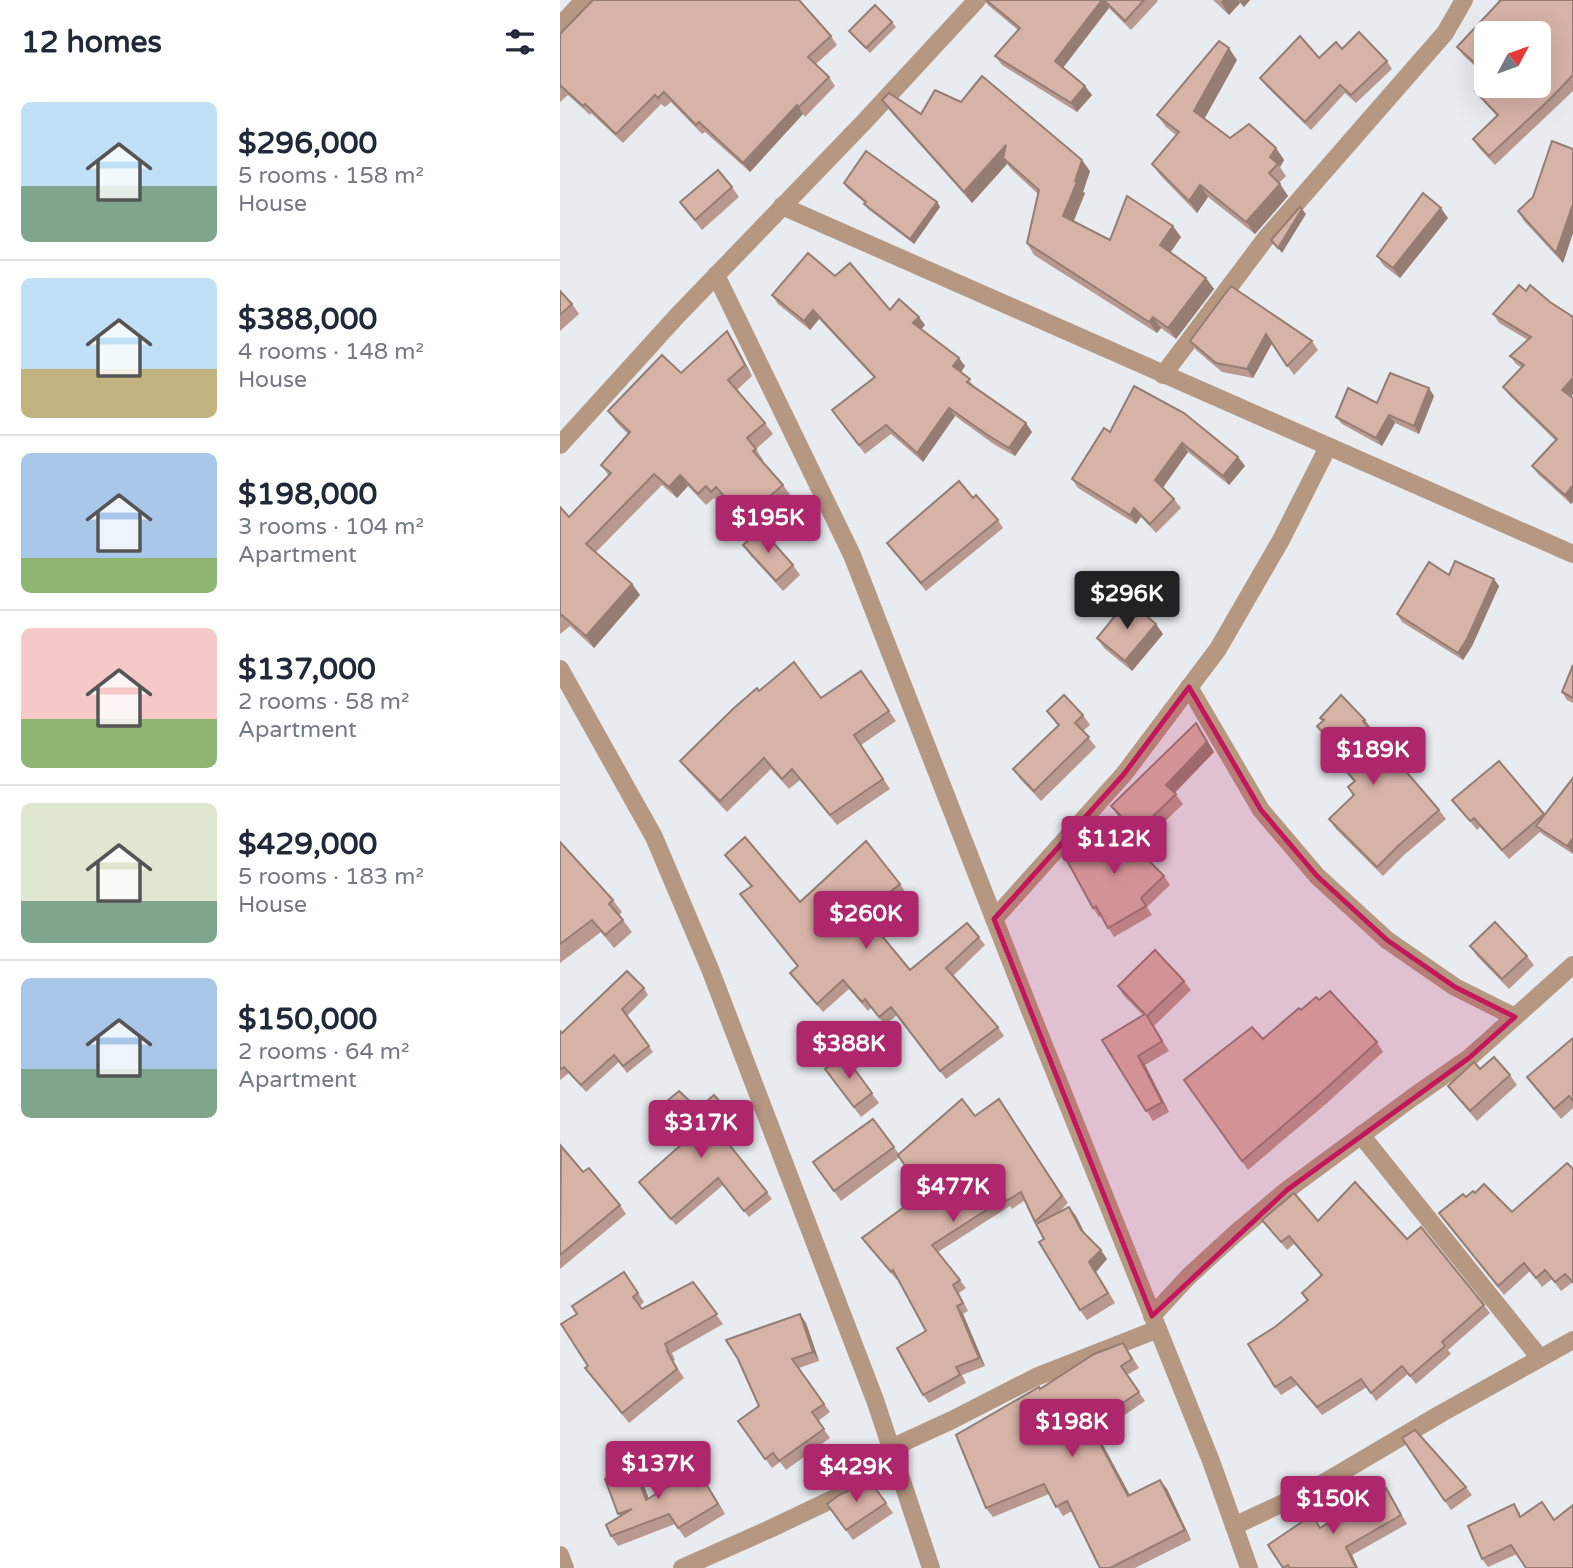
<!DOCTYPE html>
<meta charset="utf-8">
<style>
:root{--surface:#fff;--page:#f6f6f7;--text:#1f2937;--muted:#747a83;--line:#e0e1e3;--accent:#ae276c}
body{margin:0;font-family:"Varela Round",sans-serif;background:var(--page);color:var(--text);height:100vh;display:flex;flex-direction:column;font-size:26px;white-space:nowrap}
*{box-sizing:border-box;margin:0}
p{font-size:23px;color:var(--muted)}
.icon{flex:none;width:38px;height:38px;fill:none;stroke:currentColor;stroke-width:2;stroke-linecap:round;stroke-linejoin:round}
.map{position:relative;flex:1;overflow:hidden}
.sheet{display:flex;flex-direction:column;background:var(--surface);width:560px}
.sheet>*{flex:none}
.needle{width:46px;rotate:49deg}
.fabs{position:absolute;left:914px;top:21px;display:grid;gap:14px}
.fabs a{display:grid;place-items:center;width:77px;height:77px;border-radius:10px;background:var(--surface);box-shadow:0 7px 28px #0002;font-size:35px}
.price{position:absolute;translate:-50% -60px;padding:0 16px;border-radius:7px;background:var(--accent);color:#fff;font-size:23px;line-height:46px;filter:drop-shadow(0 2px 4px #0008)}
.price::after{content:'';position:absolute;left:50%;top:42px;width:21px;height:16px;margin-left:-10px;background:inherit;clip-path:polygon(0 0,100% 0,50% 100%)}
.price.current{background:#222;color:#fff}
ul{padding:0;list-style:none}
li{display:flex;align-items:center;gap:21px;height:175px;padding:0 21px}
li+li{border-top:2px solid var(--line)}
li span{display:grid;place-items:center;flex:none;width:196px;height:140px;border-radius:10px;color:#555}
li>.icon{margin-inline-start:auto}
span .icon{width:84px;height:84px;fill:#fffc;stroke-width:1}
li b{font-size:30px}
h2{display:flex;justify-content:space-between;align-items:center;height:84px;padding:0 21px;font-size:30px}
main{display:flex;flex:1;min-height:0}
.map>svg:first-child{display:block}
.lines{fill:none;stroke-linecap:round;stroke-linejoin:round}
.minor{stroke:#b69781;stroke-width:18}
.tertiary{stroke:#b69781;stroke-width:18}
.wall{fill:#b9998f}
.shaded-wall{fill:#967d74}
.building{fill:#d7b2a6;stroke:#967d74;stroke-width:2}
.marked{fill:#c2185b;fill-opacity:0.2;stroke:#c2185b;stroke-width:5;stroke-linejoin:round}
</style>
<main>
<section class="sheet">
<h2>12 homes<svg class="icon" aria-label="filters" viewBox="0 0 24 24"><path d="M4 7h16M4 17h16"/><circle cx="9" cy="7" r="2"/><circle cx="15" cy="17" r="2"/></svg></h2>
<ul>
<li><span style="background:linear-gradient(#bfe0f5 60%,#7fa58c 0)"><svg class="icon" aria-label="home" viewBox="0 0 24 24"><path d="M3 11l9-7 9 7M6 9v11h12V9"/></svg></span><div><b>$296,000</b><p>5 rooms · 158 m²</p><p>House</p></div></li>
<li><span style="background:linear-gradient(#bfe0f5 65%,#c2b280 0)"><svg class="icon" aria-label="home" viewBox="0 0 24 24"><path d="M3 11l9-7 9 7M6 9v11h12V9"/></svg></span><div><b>$388,000</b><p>4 rooms · 148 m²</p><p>House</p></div></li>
<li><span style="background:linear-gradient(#a9c7e8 75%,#8fb573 0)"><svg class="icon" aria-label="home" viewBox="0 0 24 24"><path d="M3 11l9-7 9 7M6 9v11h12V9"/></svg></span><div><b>$198,000</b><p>3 rooms · 104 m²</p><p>Apartment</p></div></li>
<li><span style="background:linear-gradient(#f6c9c9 65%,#8fb573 0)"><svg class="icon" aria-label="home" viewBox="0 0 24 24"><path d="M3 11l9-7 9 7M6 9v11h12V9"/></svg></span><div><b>$137,000</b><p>2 rooms · 58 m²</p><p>Apartment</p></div></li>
<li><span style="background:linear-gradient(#dfe7d0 70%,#7fa58c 0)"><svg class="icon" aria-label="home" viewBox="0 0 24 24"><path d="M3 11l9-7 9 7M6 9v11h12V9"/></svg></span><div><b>$429,000</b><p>5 rooms · 183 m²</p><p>House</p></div></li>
<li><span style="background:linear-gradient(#a9c7e8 65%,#7fa58c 0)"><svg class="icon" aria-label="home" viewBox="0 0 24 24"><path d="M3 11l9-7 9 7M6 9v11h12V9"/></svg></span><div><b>$150,000</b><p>2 rooms · 64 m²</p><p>Apartment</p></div></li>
</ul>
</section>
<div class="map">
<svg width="1013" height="1568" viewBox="0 0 1013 1568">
<rect width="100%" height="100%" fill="#e8ebef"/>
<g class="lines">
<g class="minor">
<polyline points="0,26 24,0"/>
<polyline points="222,206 1013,554"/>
<polyline points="156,275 292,555 469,1008 651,1461 689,1568"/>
<polyline points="603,375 706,238 885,33 904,0"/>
<polyline points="0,445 117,316 304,122 417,0"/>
<polyline points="0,669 94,837 150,969 315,1400 371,1568"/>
<polyline points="629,687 701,810 757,876 827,940 895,987 955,1017"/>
<polyline points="434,919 564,774 658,649 721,540 768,447"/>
<polyline points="801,1135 980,1358"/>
<polyline points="592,1316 629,1276 676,1233 727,1190 853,1097 909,1058 1013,965"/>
<polyline points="331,1448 392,1420 476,1377 598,1329"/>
<polyline points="674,1526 753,1489 882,1413 1013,1340"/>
<polyline points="122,1568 212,1528 338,1468"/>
</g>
<polyline class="tertiary" points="0,1555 5,1568"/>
</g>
<g class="wall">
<polygon points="424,0 597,0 598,1 571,30 549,8 503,68 532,95 517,112 442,65 435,56 458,30 428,5"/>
<polygon points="653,0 690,0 684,7 680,3 669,15"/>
<polygon points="938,0 1013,0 1013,91 935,165 919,148 913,139 937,116 922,100 915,91 978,86 926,33 926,76 904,56 897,47 939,2"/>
<polygon points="239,1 271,36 277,45 256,64 269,77 275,86 245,117 243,114 190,172 145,132 142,134 111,102 105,107 101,104 63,143 31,113 30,115 8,95 0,102 0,34"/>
<polygon points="332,22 336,27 310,53 289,31"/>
<polygon points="782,49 827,61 832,69 796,103 785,93 751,130 706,86 700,78"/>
<polygon points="677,60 644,119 670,138 716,148 724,160 720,167 726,176 719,183 728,196 695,234 648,197 637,213 601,176 592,164 616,135 606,127 597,115"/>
<polygon points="322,100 530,171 523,192 525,193 513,222 550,240 621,237 610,253 646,278 654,289 616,339 601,328 597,333 474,255 467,243 478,194 451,169 447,164 412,203 330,111"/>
<polygon points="1013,149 1013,233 1003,263 964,221 958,211 973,197"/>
<polygon points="284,183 377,202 380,207 354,244 308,209 305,203 287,188"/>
<polygon points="172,187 179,197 142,230 120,202"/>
<polygon points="888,218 840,278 824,266 817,256"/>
<polygon points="275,276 330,310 365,325 361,329 405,366 401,372 415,387 472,432 455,456 435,445 395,416 363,462 331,434 305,454 272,410 314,378 259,319 250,330 218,304 212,295"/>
<polygon points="0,291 12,304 19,314 0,331"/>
<polygon points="966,291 990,302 1013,317 1013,394 1011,396 1013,398 1013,502 1011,504 978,474 972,466 996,441 950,396 943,387 962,368 956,364 950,356 968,340 939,323 933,314"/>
<polygon points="167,331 174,342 192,376 177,390 205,423 213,434 196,449 203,460 202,461 223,485 231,496 192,530 164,498 159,503 154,498 146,505 128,486 117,498 102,485 36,552 72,584 80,595 34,648 10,626 0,634 0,507 9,517 49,476 41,465 68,434 56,422 48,411 121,373"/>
<polygon points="630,341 752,341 758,350 734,375 712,344 693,378 662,372 636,350"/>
<polygon points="574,386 678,457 685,466 669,485 628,452 603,487 614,499 621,508 596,533 581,517 576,524 518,488 512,479 550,432"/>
<polygon points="874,396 859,434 835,423 822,446 782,424 776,417 817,403"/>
<polygon points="413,498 438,520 443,528 366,591 327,543"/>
<polygon points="183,545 233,565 240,575 223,591 190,555"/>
<polygon points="939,586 912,646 903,660 842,622 837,614"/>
<polygon points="603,634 572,671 544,648 537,638"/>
<polygon points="1013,665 1013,703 1007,700 1002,692"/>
<polygon points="301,671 336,721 301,745 330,789 277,825 240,780 229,789 211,769 167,812 128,771 120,761 261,698"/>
<polygon points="487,711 523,715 530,725 523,731 536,747 481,801 460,779 453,769 498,726"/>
<polygon points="760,718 805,720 812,729 811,730 879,810 886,819 844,855 823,876 776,829 769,819 793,796 788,787 794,782 779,763 784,759 763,735 757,726 762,721"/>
<polygon points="643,733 654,752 615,793 623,804 584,842 558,816 551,806"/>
<polygon points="892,800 985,815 1013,854 982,834 980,832 949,859 920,827 917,830"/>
<polygon points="0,842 53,900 62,912 59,915 72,932 54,948 41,932 0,963"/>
<polygon points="165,855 240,902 340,884 346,893 309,921 350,970 419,937 425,945 393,976 438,1027 444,1036 386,1079 337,1015 325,1025 311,1008 308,1011 289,989 263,1012 236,981 230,973 238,966 180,894 191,887"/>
<polygon points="604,876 610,885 587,907 592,915 554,937 541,916 539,917 533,908"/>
<polygon points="910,946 967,956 974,965 949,989 917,956"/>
<polygon points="624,981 631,990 594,1026 609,1051 585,1065 609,1112 593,1121 542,1040 583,1015 564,996 558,986"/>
<polygon points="84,988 88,995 67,1016 93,1052 67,1073 59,1062 26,1092 9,1073 0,1080 0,1031 2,1033"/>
<polygon points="759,1000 817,1042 823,1052 767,1103 688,1170 624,1080 703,1039 741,1010"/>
<polygon points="1013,1038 1013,1108 1001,1119 967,1077"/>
<polygon points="284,1055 319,1103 301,1117 272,1079"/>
<polygon points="920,1069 950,1075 957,1085 917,1121 895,1095 888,1086"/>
<polygon points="439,1099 508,1203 499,1212 509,1207 516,1216 525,1234 547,1259 536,1272 555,1303 527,1320 520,1310 465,1200 452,1209 450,1206 378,1252 406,1288 399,1293 408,1311 403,1314 425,1366 402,1375 406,1383 369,1403 363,1395 366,1331 338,1279 337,1280 302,1238 363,1193 340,1157 281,1201 253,1162 313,1119 339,1154 415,1116"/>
<polygon points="101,1106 138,1109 176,1120 181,1127 167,1140 170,1143 169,1144 212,1199 189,1217 163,1185 116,1225 79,1182 129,1138 106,1113"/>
<polygon points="0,1147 23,1172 60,1205 66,1214 0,1269"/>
<polygon points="1013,1169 1013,1284 1012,1283 1001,1291 992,1279 982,1287 970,1271 944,1295 879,1213 915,1193 952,1212"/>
<polygon points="702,1220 758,1221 847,1239 924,1305 930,1313 888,1350 891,1354 856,1384 848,1374 816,1401 807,1387 762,1415 737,1385 721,1395 715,1387 715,1327 747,1301 742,1293 761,1275 734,1244 727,1250"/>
<polygon points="64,1272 84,1302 80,1306 82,1309 133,1282 163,1324 112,1353 115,1360 113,1361 124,1378 69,1423 25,1368 28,1366 17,1314"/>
<polygon points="246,1323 259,1361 239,1368 270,1412 258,1421 270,1438 226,1470 220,1462 212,1468 178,1421 199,1406"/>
<polygon points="563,1343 579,1368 567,1375 585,1401 537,1434 570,1495 600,1480 607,1489 631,1540 575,1568 540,1568 512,1511 503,1516 489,1494 433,1517 426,1508 480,1389"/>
<polygon points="842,1438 906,1487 912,1495 891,1510"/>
<polygon points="137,1469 165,1514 125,1538 115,1524 58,1546 51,1536 60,1516 58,1514 81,1478 89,1499"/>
<polygon points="310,1481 333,1513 293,1540 267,1504"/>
<polygon points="832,1497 847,1524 792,1555 798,1568 723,1568 760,1528"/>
<polygon points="954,1504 960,1513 957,1554 928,1567 922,1559"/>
</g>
<g class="shaded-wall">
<polygon points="542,0 544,0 549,8 501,70 495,61"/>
<polygon points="663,0 678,0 680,3 669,15 661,2"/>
<polygon points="679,0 690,0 684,7"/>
<polygon points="669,48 677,60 642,123 634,111"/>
<polygon points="525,86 532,95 517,112 511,103"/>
<polygon points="237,105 243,114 190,172 183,163"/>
<polygon points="446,145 443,158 447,164 412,203 404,192"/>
<polygon points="716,148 724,160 720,167 710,157"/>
<polygon points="522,160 530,171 523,192 525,193 511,228 503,216"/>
<polygon points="720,184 728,196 695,234 686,222"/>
<polygon points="640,185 648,197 637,213 629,201"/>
<polygon points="377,202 380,207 354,244 350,239"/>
<polygon points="1013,204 1013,233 1003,263 996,253"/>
<polygon points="881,208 888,218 840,278 833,268"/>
<polygon points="742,209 746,214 722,253 718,248"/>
<polygon points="613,226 621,237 608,256 600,245"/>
<polygon points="646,278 654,289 616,339 608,328"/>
<polygon points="253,310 259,319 250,330 244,321"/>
<polygon points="359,317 365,325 359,332 353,323"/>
<polygon points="593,317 601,328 597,333 589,322"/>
<polygon points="167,331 174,342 192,376 185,365"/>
<polygon points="706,334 712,343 693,378 687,369"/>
<polygon points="399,358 405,366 399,375 393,366"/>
<polygon points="1013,378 1013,394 1009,399 1002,390"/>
<polygon points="869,388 874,396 859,434 854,426"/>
<polygon points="389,408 395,416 363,462 357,453"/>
<polygon points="829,415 835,423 822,446 816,438"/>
<polygon points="466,423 472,432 455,456 449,448"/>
<polygon points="622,443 628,452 602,489 595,480"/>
<polygon points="678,457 685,466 669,485 663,476"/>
<polygon points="120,475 128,486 117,498 109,487"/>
<polygon points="1013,485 1013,502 1011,504 1005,495"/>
<polygon points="574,508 581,517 576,524 570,515"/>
<polygon points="934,579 939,586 912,646 903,660 898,653"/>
<polygon points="72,584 80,595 34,648 26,636"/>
<polygon points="596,624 603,634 572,671 565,661"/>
<polygon points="636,723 654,752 613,794 606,785"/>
<polygon points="1013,838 1013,854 1007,846"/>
<polygon points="578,1056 585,1065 609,1112 602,1102"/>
<polygon points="509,1207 516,1216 528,1240 521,1230"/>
<polygon points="541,1250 547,1259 536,1272 555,1303 529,1262"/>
<polygon points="397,1306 403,1314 425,1366 419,1358"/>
<polygon points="240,1314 246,1323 259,1361 253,1352"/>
<polygon points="530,1425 537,1434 575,1505 568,1496"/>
<polygon points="74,1468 81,1478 93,1510 86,1500"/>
<polygon points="137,1469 144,1479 165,1514 158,1504"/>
<polygon points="600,1480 607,1489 631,1540 625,1530"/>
<polygon points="786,1547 792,1555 798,1568 796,1568"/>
</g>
<g class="building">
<polygon points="33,0 239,0 271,36 248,57 269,77 239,107 237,105 183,163 139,122 136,125 104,92 98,98 95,95 56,134 25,104 23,106 1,86 0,87 0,34"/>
<polygon points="426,0 542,0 495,61 525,86 511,103 435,56 460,28"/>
<polygon points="544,0 584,0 565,21"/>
<polygon points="940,0 1013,0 1013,75 991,98 929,156 913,139 938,115 915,91 926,82 926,86 978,86 978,33 926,33 926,73 897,47 940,1"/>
<polygon points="315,5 332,22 306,48 289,31"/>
<polygon points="799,32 827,61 791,95 780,85 745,122 700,78 740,36 759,58 776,42 782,49"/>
<polygon points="659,41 669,48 634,111 670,138 689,124 716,148 710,157 718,164 709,173 720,184 686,222 640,185 629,201 592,164 619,132 597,115"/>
<polygon points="422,76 522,160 515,181 517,182 503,216 550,240 567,196 613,226 600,245 646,278 608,328 593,317 589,322 467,243 479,190 443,158 446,145 404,192 322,100 329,93 361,114 375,90 401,102"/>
<polygon points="992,141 1013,149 1013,204 996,253 958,211 973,197"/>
<polygon points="306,151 377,202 350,239 304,204 306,202 284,183"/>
<polygon points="158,170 172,187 135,220 120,202"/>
<polygon points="863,193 881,208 833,268 817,256"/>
<polygon points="740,207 742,209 718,248 711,240"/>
<polygon points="248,253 275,276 290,263 330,310 339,299 359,317 353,323 399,358 393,366 410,379 407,382 466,423 449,448 429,436 389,408 357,453 326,425 299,445 272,410 315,377 253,310 244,321 212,295"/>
<polygon points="959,285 966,291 970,285 990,302 1013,317 1013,378 1002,390 1013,398 1013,485 1005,495 972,466 997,439 943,387 964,365 950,356 971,337 933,314"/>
<polygon points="671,286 752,341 727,366 706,334 687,369 656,363 630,341"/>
<polygon points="0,291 12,304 0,315"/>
<polygon points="167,331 185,365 168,380 205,423 187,438 196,449 193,451 223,485 184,518 156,487 151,492 146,486 138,494 120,475 109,487 94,474 26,544 72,584 26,636 2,615 0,617 0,507 9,517 51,473 41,465 70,432 48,411 102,355 121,373"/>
<polygon points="830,373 869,388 854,426 829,415 816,438 776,417 788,388 817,403"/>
<polygon points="574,386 624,413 678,457 663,476 622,443 595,480 614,499 590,524 574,508 570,515 512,479 544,428 550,432"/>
<polygon points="399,481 413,498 416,495 438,520 361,583 327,543"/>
<polygon points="201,529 233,565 216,581 183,545"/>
<polygon points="895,561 934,579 907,639 898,653 837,614 869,562 889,575"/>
<polygon points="568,600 596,624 565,661 537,638"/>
<polygon points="234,662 261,698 301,671 329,711 294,735 323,779 270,815 232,769 222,779 204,758 160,801 120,761 174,708 197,688 199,691"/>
<polygon points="1013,665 1013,698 1002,692"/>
<polygon points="504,695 523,715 515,723 529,737 474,791 453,769 499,725 487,711"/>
<polygon points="781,695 805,720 803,721 879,810 838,846 817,867 769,819 794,795 788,787 795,781 779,763 785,758 757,726 764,720 760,718"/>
<polygon points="636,723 647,742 606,785 616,794 577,832 551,806"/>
<polygon points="939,761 984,814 942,850 914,818 910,821 892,800"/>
<polygon points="1013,778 1013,838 1007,846 976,826"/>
<polygon points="557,828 604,876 581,898 586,906 548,928 536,906 533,908 505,857"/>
<polygon points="185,837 240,902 306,841 340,884 303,913 350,970 407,923 419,937 386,968 438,1027 380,1071 331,1007 319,1017 305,999 302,1002 283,980 257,1004 230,973 238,966 180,894 192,886 165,855"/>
<polygon points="0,842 53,900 49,904 63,920 45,935 32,920 0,944"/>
<polygon points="935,922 967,956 942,979 910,946"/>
<polygon points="595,950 624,981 587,1016 602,1041 578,1056 602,1102 586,1111 542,1040 585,1014 558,986"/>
<polygon points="67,971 84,988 62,1009 89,1046 63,1066 54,1055 21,1085 4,1067 0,1070 0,1031 2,1033"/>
<polygon points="770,991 817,1042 760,1094 682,1161 624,1080 692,1027 703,1039 739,1008 741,1010 756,997 759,1000"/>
<polygon points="1013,1038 1013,1101 1009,1096 994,1109 967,1077"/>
<polygon points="284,1055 312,1093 294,1107 265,1069"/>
<polygon points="934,1057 950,1075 910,1111 888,1086 914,1062 920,1069"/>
<polygon points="119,1091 138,1109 154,1095 176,1120 162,1133 165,1137 164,1138 207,1192 184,1211 158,1178 111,1219 79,1182 130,1137 101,1106"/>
<polygon points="402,1099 415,1116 439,1099 502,1196 475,1222 461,1192 446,1201 445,1198 372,1245 400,1280 393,1285 403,1303 397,1306 419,1358 396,1367 400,1375 363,1395 337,1348 366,1331 333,1270 331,1272 302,1238 363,1193 338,1155"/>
<polygon points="313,1119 334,1147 274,1191 253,1162"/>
<polygon points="1,1146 23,1172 29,1168 60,1205 0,1255"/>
<polygon points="1007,1163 1013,1169 1013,1282 1005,1274 995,1282 985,1270 976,1278 964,1263 938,1286 879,1213 903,1194 906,1197 913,1191 915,1193 924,1184 952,1212"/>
<polygon points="795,1182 847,1239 861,1227 924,1305 882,1342 885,1346 850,1376 842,1366 811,1393 801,1379 757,1407 731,1377 715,1387 688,1344 715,1327 748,1300 742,1293 762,1275 729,1236 721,1242 702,1220 734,1193 758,1221"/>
<polygon points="509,1207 521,1230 541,1250 529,1262 548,1293 520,1310 479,1242 484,1239 476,1224"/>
<polygon points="64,1272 78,1293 73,1297 82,1309 133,1282 157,1314 105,1344 108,1350 107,1351 117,1369 62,1413 25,1368 28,1366 1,1324 17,1314 12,1306"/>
<polygon points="240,1314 253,1352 232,1359 264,1404 252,1412 264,1429 219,1461 213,1453 205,1459 178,1421 199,1406 178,1359 166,1340"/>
<polygon points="563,1343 572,1359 561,1366 579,1392 530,1425 568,1496 600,1480 625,1530 550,1568 540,1568 507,1501 496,1507 484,1484 426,1508 396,1435 479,1387 480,1389 534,1354"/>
<polygon points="855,1430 906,1487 885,1501 842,1438"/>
<polygon points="74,1468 86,1500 137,1469 158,1504 118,1528 109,1514 51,1536 46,1525 72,1509 58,1514 45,1479"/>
<polygon points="310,1481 326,1503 286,1530 267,1504 279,1495"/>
<polygon points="826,1488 841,1515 786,1547 796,1568 730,1568 728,1565 723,1568 708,1545 752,1515 760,1528"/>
<polygon points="982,1502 994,1520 1013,1505 1013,1568 966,1568 951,1545 922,1559 908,1526 954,1504 960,1517"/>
</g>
<path class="marked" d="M629,687l72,123 56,66 70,64 68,47 60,30 -46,41 -182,132 -135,126 -158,-397 130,-145z"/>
</svg>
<div class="fabs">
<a><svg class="needle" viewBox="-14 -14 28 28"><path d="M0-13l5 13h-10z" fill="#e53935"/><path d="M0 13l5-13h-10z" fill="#747a83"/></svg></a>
</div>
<b class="price" style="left:208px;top:555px">$195K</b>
<b class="price current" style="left:567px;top:631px">$296K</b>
<b class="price" style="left:813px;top:787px">$189K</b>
<b class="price" style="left:554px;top:876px">$112K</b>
<b class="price" style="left:306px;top:951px">$260K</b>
<b class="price" style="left:289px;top:1081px">$388K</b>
<b class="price" style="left:141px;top:1160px">$317K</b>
<b class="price" style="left:393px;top:1224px">$477K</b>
<b class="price" style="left:512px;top:1459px">$198K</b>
<b class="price" style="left:98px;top:1501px">$137K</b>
<b class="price" style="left:296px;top:1504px">$429K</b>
<b class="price" style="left:773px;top:1536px">$150K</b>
</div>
</main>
